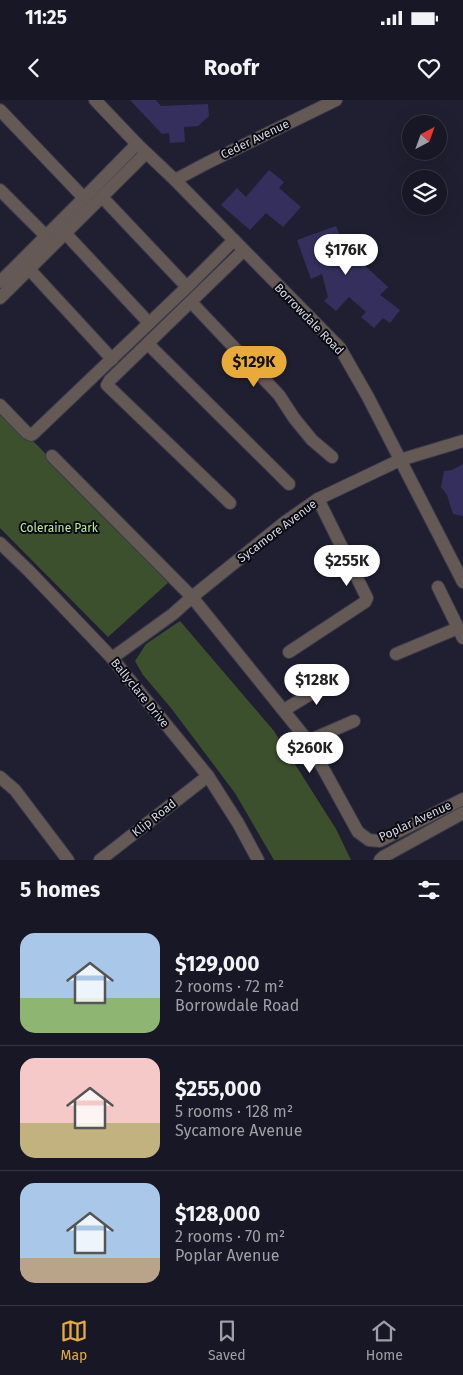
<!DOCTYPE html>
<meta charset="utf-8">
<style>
:root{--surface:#181725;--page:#21202d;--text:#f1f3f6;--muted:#9f9fa7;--line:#363642;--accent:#e9ab38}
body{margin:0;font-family:"Fira Sans",sans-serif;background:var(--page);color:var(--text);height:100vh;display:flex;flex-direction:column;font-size:19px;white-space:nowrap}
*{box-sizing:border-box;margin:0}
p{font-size:16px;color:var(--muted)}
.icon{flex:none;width:28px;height:28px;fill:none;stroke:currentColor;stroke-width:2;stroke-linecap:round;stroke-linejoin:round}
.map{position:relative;height:760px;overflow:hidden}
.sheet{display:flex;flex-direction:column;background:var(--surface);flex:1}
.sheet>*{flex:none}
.needle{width:32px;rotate:41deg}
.buttons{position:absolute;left:402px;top:15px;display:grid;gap:10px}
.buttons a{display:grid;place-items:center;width:45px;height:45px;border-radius:50%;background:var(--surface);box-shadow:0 5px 20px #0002,0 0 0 1px var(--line);font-size:25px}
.price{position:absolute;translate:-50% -42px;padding:0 11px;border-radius:18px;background:#fff;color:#222;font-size:16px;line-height:32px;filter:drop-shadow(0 1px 2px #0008)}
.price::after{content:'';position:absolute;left:50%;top:30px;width:15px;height:11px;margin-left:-8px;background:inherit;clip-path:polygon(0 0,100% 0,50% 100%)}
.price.on{background:var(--accent);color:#111}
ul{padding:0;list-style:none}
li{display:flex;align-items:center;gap:15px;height:125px;padding:0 20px}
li+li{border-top:1px solid var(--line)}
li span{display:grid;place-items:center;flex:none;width:140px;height:100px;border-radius:15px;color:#555}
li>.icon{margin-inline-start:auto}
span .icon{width:60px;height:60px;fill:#fffc;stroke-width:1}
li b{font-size:21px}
h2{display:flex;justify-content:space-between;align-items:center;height:60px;padding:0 20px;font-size:21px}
.status{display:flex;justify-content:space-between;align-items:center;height:35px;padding:0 25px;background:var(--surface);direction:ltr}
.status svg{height:14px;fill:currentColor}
header{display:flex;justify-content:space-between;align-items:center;height:65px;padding:0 20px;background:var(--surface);font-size:22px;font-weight:700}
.menu{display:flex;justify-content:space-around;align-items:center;height:70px;border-top:1px solid var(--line);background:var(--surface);font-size:14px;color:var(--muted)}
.menu a{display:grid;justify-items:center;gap:2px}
.menu .on{color:var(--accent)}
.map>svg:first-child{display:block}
.green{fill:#3d502d}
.building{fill:#342f5d}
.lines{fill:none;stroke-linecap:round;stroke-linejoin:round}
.minor-casing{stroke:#3a394a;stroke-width:14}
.minor{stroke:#645955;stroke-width:12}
.labels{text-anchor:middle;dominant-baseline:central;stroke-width:4;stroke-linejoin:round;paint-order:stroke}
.street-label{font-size:12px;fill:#d7d7e3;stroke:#0a0a12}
.park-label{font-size:12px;fill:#bee79b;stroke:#0a0a12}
</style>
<div class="status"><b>11:25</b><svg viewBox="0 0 49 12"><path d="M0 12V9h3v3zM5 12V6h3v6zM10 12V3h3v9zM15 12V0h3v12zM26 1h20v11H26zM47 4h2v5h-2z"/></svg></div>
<header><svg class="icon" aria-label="back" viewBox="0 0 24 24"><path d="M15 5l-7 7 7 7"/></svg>Roofr<svg class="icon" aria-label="heart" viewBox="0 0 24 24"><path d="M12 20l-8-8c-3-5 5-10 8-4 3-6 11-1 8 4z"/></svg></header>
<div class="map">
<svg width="463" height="760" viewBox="0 0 463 760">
<rect width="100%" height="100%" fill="#201f31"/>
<g class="green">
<polygon points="0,310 37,345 170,481 108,537 0,428"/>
<polygon points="180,521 274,631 336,729 351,760 274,760 235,693 171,608 143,575 135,561 146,544"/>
</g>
<g class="building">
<polygon points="130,0 156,0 161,6 208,4 209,16 198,26 184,27 185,42 170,43 169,33 162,34"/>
<polygon points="269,70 284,82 279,88 301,107 283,127 266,113 250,130 221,105 237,88 246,97"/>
<polygon points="336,126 344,145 354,143 360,161 388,187 380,195 400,210 390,223 383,218 374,228 361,217 366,212 349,197 336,211 324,201 328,197 322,174 311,179 297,140"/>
<polygon points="463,364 463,416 453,414 447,395 441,387 444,371 452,370"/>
</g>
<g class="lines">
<defs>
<g id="minor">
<polyline points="95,0 137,44 175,80 340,248 368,297 463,482"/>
<polyline points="0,10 84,98 137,44"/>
<polyline points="175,80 207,63 336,0"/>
<polyline points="0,90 46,136 84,98"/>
<polyline points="102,97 187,187"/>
<polyline points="65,133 149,223"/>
<polyline points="29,169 112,259"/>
<polyline points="0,182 46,136"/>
<polyline points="0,198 146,53"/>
<polyline points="191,202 279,295 294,318 312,340 332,357"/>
<polyline points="148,244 289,384"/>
<polyline points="0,305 27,333 31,335 33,334 187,187 234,140"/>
<polyline points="52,356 192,497 308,641 358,732 369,740 380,741 463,699"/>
<polyline points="230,403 107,285 110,280 243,151"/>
<polyline points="0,443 29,471 112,558 208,676 238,723 258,760"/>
<polyline points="438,487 463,538"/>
<polyline points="289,552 365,502 367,498 318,399"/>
<polyline points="396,554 458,528"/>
<polyline points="112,558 173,514 192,497 285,422 318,399 400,360 463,341"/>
<polyline points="284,610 337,578"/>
<polyline points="308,641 354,621"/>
<polyline points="0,677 15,690 68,760"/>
<polyline points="100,760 208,676"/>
<polyline points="380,760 383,757 463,713"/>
</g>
</defs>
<use href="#minor" class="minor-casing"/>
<use href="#minor" class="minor"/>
</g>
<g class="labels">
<g class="street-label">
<text transform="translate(255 39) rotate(-26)">Ceder Avenue</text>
<text transform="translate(309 219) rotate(46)">Borrowdale Road</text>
<text transform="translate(277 431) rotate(-37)">Sycamore Avenue</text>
<text transform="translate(140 593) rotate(51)">Ballyclare Drive</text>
<text transform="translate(154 718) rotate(-38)">Klip Road</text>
<text transform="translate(415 721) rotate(-25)">Poplar Avenue</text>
</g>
<g class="park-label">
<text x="59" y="428">Coleraine Park</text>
</g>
</g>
</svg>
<div class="buttons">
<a><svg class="needle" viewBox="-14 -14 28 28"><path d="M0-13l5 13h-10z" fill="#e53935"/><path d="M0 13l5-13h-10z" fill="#9f9fa7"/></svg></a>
<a><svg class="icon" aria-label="layers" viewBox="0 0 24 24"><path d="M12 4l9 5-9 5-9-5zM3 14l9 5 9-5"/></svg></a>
</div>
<b class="price" style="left:346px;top:176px">$176K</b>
<b class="price on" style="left:254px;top:288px">$129K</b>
<b class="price" style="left:347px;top:487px">$255K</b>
<b class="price" style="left:317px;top:606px">$128K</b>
<b class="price" style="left:310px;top:674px">$260K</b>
</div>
<section class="sheet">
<h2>5 homes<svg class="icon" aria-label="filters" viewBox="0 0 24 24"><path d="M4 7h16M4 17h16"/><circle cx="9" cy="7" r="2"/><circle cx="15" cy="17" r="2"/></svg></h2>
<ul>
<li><span style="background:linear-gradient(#a9c7e8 65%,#8fb573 0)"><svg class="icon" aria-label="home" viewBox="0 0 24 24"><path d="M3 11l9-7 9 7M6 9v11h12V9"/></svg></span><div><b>$129,000</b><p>2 rooms · 72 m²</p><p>Borrowdale Road</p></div></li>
<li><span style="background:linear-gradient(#f6c9c9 65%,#c2b280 0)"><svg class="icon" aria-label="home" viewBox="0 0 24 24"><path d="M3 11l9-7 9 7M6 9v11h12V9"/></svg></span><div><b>$255,000</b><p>5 rooms · 128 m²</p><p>Sycamore Avenue</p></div></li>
<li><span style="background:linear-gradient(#a9c7e8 75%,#b9a48a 0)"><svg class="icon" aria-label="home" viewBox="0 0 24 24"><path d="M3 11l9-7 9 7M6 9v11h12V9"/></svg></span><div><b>$128,000</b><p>2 rooms · 70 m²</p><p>Poplar Avenue</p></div></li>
</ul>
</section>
<nav class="menu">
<a class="on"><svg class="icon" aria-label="map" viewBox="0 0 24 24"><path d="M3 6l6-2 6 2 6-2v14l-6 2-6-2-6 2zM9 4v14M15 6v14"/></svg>Map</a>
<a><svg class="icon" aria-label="saved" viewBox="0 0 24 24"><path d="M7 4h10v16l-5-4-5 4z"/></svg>Saved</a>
<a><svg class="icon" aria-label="home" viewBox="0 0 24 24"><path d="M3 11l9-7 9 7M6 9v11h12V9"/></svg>Home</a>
</nav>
